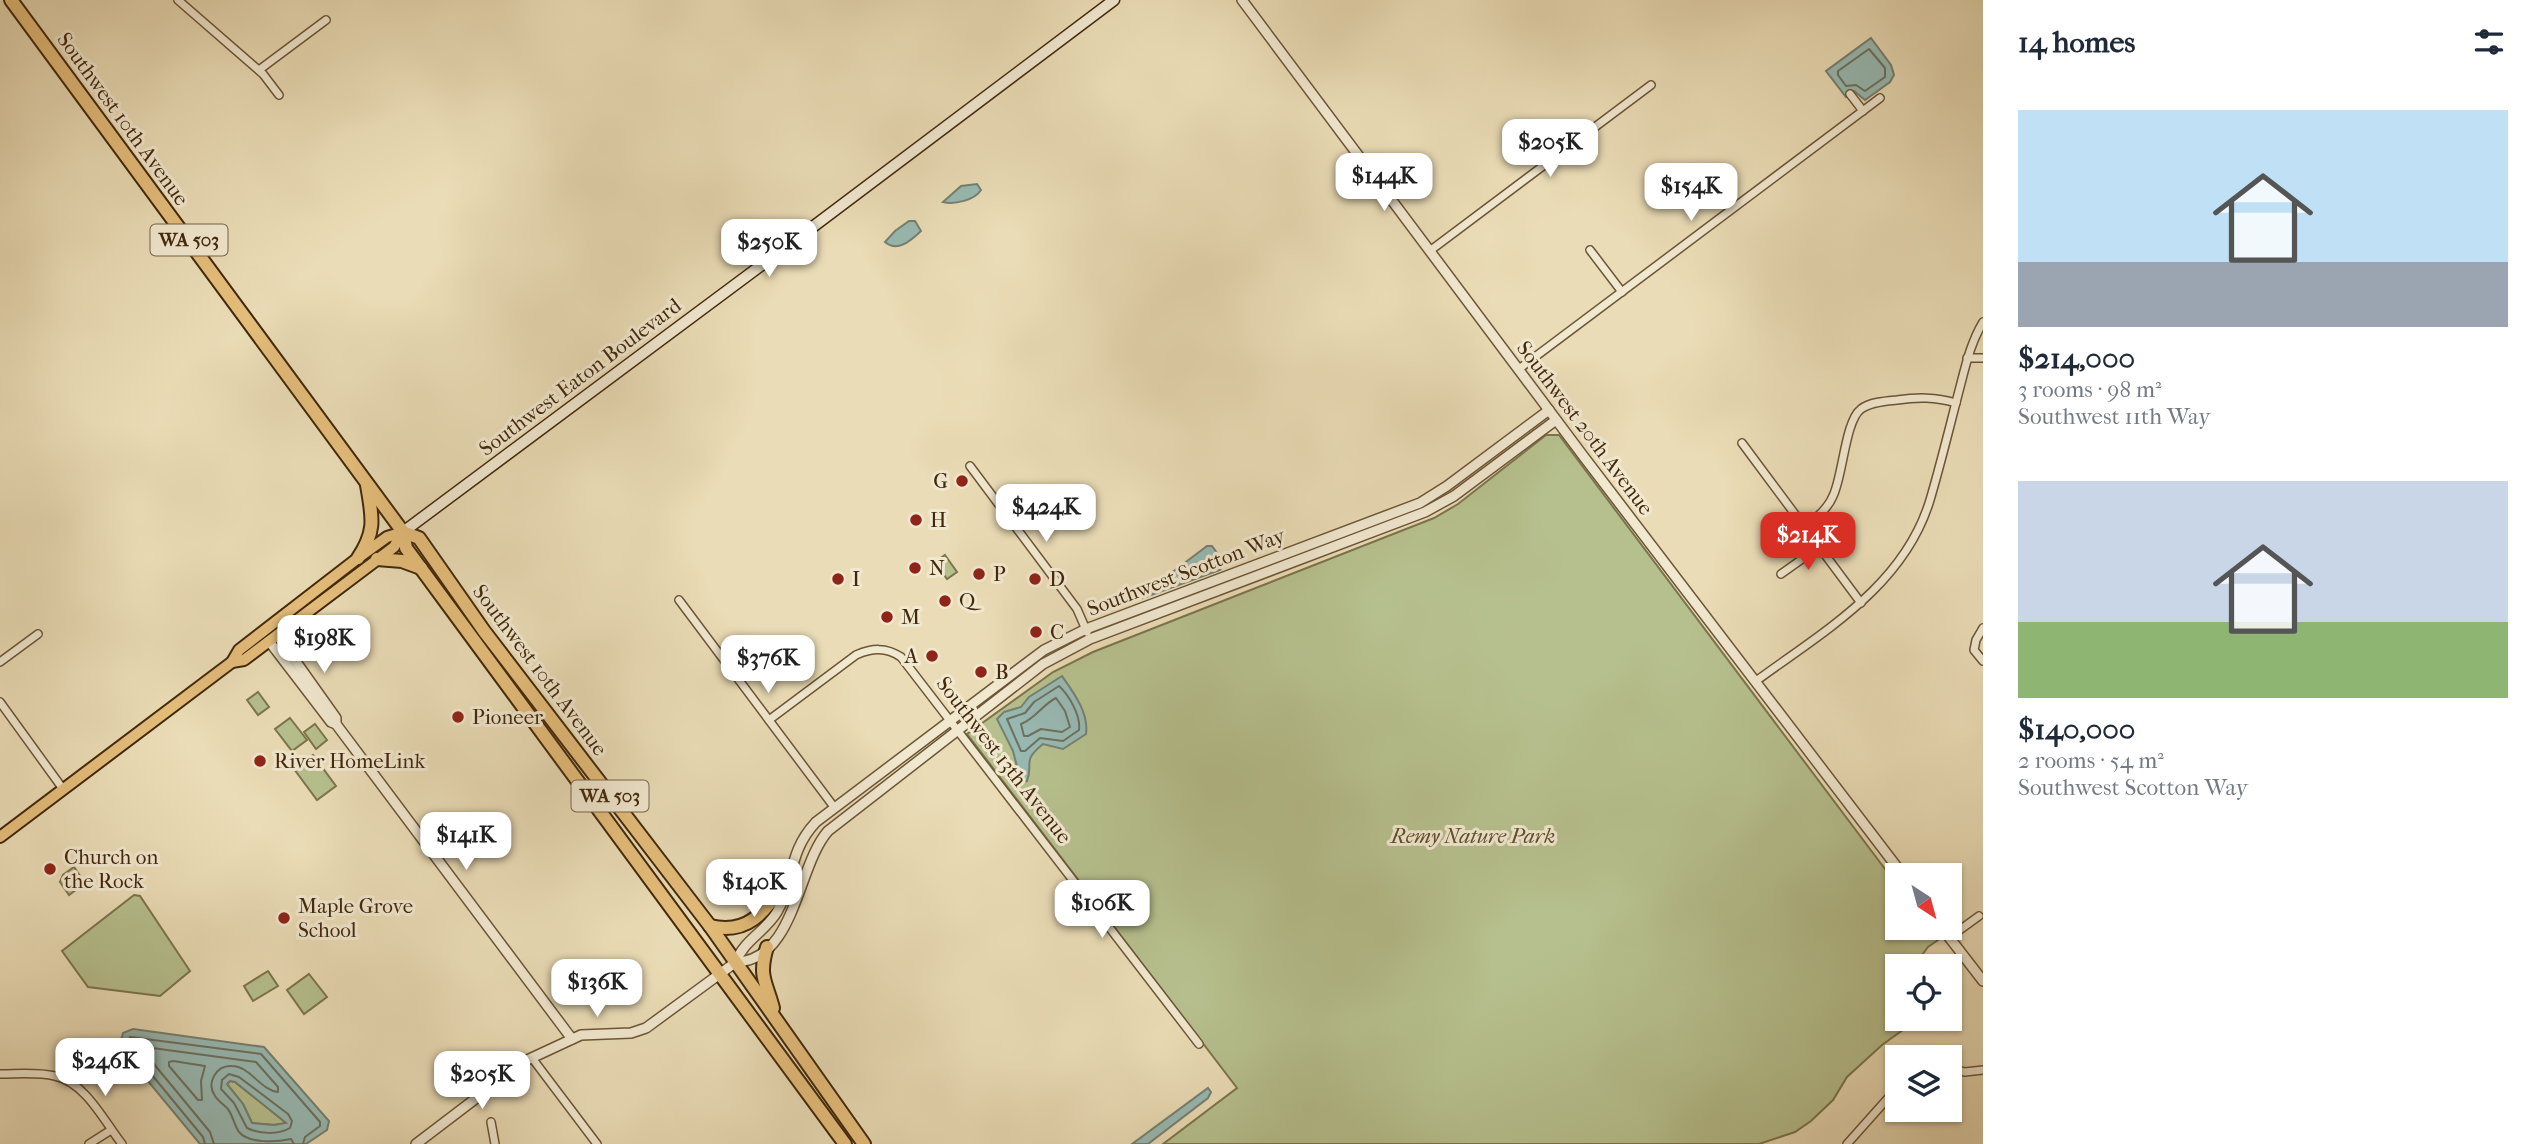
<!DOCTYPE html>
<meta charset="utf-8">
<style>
:root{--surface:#fff;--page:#f6f6f7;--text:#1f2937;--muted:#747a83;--accent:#d93025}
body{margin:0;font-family:"IM FELL French Canon",serif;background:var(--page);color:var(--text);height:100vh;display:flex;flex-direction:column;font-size:26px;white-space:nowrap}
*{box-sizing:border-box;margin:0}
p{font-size:23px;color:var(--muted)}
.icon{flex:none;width:38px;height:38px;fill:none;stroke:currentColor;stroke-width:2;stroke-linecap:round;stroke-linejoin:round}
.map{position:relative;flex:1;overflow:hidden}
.panel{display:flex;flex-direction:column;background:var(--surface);width:560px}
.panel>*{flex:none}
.needle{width:46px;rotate:144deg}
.controls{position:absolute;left:1885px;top:863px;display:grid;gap:14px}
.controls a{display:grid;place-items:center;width:77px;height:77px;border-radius:0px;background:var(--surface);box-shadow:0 2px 5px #0004;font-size:35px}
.price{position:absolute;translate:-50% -60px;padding:0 16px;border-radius:14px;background:#fff;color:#222;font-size:23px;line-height:46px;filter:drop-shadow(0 2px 4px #0008)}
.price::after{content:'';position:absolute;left:50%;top:42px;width:21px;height:16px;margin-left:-10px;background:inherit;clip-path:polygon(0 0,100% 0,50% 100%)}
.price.active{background:var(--accent);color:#fff}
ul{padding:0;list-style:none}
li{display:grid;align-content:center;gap:14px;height:371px;padding:0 35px}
li span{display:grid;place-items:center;height:217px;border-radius:0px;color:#555}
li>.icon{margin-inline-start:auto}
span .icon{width:126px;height:126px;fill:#fffc;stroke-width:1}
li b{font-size:30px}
h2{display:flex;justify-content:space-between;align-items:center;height:84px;padding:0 35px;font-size:30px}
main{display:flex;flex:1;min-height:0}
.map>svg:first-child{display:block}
.green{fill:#b6c08e;stroke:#7c744d;stroke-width:2}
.water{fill:#98bab4;stroke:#768071;stroke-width:2;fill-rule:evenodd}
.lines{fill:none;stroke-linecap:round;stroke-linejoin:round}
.shore{stroke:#6d7160;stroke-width:2}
.minor-casing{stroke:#6c5536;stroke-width:10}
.tertiary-casing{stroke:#6c5536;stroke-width:12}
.secondary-casing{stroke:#42280c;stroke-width:13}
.primary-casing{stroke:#42280c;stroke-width:14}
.trunk-casing{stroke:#42280c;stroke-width:16}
.minor{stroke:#f1e8d0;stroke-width:7}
.tertiary{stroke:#f1e8d0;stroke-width:9}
.secondary{stroke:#f1e8d0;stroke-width:10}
.primary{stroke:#e5be7b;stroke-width:10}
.trunk{stroke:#e5be7b;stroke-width:12}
.poi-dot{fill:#8f2418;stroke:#f1e8d0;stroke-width:2.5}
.labels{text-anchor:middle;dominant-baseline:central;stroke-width:6;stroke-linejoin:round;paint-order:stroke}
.shield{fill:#f1e8d0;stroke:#766247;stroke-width:2}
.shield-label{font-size:19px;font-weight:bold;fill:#42280c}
.street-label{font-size:21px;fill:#42280c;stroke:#f1e8d0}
.poi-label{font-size:21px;fill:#42280c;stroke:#f1e8d0;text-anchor:start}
.park-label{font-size:21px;font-style:italic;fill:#5f4e2c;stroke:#f1e8d0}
</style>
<main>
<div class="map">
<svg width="1983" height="1144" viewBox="0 0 1983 1144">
<rect width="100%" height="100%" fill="#eadcb6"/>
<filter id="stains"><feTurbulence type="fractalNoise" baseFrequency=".00286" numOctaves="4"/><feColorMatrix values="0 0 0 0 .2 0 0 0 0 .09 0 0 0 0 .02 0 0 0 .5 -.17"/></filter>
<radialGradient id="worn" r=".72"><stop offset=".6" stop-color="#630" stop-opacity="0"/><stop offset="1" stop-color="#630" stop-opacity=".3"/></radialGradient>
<g class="green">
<polygon points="1546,435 1559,435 1897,885 1897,928 1929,928 1938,940 1928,947 1914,966 1897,966 1897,1018 1918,1019 1882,1045 1847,1077 1833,1100 1811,1121 1795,1132 1759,1144 1163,1144 1237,1088 967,734 1053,672 1093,652 1434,518 1458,504"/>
<polygon points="945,555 957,572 947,579 935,562"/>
<polygon points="258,692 269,707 258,715 247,700"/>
<polygon points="290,718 307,740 292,751 275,729"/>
<polygon points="315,724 327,740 316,749 304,732"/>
<polygon points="313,755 336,786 317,800 294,769"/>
<polygon points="74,867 85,883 69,895 60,882 63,875"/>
<polygon points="134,895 140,896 190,971 160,996 88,987 62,951"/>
<polygon points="268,971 278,986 253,1001 244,986"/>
<polygon points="309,974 327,997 304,1014 287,990"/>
<polygon points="230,1081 235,1082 287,1123 274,1125 252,1123 243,1104 227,1084"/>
</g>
<g class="water">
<polygon points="1871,38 1891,65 1894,75 1890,82 1865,100 1854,91 1846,97 1826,71"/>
<path d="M977,184l4,6c-6,10 -27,15 -38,12l18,-16z"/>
<path d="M909,221h6l6,10c-10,9 -23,22 -36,11l10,-11z"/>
<polygon points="1207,546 1212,546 1223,561 1223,566 1220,570 1143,598 1142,595"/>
<path d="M1062,676c12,17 27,37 24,58l-23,15 -20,-5c-22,18 -9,18 -16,37l-6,1 -8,-31 -16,-32 7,-7 17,-5 8,-10z"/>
<path d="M133,1029l131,18 65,74 -2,9 -21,14h-106l-77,-93 -3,-7 3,-11zM230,1081l5,1 51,41 -12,2 -22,-2 -9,-19 -16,-20z"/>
<polygon points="1208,1088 1211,1092 1208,1098 1148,1144 1132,1144"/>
</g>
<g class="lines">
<g class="shore">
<polygon points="1869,49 1885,68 1885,77 1865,91 1856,85 1846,86 1838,75 1838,71"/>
<path d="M1059,686c10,9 22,30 20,44l-16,11 -23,-3 -15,13h-4l-14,-32 18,-6 9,-11z"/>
<path d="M1056,698l9,13 5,16 -8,5 -21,-3 -13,7h-4l-3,-12c14,-5 21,-19 35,-26z"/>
<polygon points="173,1061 205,1066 201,1081 202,1100 198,1100 169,1066 169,1062"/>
<path d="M229,1074l10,3 49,37 4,7 -2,7c-12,7 -31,6 -43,0l-13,-25 -13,-14 1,-9z"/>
<polyline points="205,1144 203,1137 129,1047 127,1043 130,1037 261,1054 320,1122 320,1126 305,1137 303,1144"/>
<path d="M214,1144l-4,-12 -66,-80 1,-5 111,15 22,25v5c-18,-2 -28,-26 -46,-26 -16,-1 -26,17 -17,30 3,5 8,8 12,12 6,7 7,17 12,24 10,12 38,10 52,7l3,5"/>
</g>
<defs>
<g id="minor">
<polyline points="178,0 263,74 279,95"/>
<polyline points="259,70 326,20"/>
<polyline points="1850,94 1863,111"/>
<polyline points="1431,250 1651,85"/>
<polyline points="1590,250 1622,292"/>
<polyline points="1967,358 1983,358"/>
<polyline points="1519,369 1880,98"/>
<polyline points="1742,443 1861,603"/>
<polyline points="970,466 1077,609 1087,632"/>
<path d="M1804,527c12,-9 23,-17 29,-31 10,-20 12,-75 28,-87 9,-7 25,-8 36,-9 21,-3 38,-3 59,3"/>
<polyline points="1781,574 1819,547"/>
<polyline points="679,600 834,807"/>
<polyline points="1983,628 1976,640 1974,650 1983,661"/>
<polyline points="0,662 38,634"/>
<path d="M1756,681c68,-50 148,-95 174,-181 11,-37 20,-75 30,-113 6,-23 11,-45 23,-65"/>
<polyline points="0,702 63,789"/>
<path d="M769,720l87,-65c16,-7 30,-8 45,2l298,387"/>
<polyline points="1950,937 1979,916"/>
<polyline points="532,1058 597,1144"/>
<polyline points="1950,1069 1965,1072 1983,1070"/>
<path d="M0,1074c18,0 37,-2 55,2 30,6 49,45 67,68"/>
<polyline points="491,1122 495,1144"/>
<polyline points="89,1144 111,1130"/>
<polyline points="1847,1144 1897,1088"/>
</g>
<g id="tertiary">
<polyline points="1242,0 1584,457 1903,875"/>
<polyline points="277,635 336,718 336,724"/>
<polyline points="269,641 331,722 336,724 572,1039"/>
<polyline points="1942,928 1983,981"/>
<path d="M736,962c59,-1 61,-96 92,-131l215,-167 47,-25 335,-127 29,-16 102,-76"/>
<path d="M416,1144l109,-83 56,-26 50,-2 15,-5 90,-66c7,-21 29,-30 41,-50 18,-31 10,-59 39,-90l228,-172 42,-21 334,-126 27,-17 102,-76"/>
</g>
<polyline id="secondary" points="403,532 810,229 1114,0"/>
<g id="primary">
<polyline points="232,662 244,660 394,547 403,532"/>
<polyline points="0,837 232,662 239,650 358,558 387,537 403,532"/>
</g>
<g id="trunk">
<polyline points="11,0 403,532 406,548 845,1144"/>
<polyline points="403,532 419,538 484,631 710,926 864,1144"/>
<path d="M358,558c19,-28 14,-42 9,-73"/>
<polyline points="377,559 402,561 421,568"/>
<path d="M710,926c42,10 57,-19 79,-50"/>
<path d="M767,947c-9,30 -1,34 6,61"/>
</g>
</defs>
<use href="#minor" class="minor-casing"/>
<use href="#tertiary" class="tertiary-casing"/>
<use href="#secondary" class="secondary-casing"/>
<use href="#primary" class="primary-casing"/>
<use href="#trunk" class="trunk-casing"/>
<use href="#minor" class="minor"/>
<use href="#tertiary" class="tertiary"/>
<use href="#secondary" class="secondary"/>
<use href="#primary" class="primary"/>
<use href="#trunk" class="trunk"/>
</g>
<g class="poi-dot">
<circle cx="962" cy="481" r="7"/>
<circle cx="916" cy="520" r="7"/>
<circle cx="915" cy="568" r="7"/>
<circle cx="979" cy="574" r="7"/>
<circle cx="838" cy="579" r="7"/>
<circle cx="1035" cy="579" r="7"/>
<circle cx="945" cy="601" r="7"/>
<circle cx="887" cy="617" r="7"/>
<circle cx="1036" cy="632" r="7"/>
<circle cx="932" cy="656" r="7"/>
<circle cx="981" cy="672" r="7"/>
<circle cx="458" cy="717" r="7"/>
<circle cx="260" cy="761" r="7"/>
<circle cx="50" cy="869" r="7"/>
<circle cx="284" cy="918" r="7"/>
</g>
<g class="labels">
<g class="shield">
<rect x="150.5" y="224.5" width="77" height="31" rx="5"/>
<rect x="571.5" y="780.5" width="77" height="31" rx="5"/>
</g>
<g class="shield-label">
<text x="189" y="240">WA 503</text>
<text x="610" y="796">WA 503</text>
</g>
<g class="street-label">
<text transform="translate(123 119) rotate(54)">Southwest 10th Avenue</text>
<text transform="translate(580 377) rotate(-37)">Southwest Eaton Boulevard</text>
<text transform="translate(1585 428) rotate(53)">Southwest 20th Avenue</text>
<text transform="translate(1186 572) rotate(-21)">Southwest Scotton Way</text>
<text transform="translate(540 670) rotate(53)">Southwest 10th Avenue</text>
<text transform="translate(1004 760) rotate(52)">Southwest 13th Avenue</text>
</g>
<g class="poi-label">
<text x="948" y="481" text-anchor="end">G</text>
<text x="930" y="520">H</text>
<text x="929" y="568">N</text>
<text x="993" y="574">P</text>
<text x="852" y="579">I</text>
<text x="1049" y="579">D</text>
<text x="959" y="601">Q</text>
<text x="901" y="617">M</text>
<text x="1050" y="632">C</text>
<text x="918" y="656" text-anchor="end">A</text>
<text x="995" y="672">B</text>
<text x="472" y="717">Pioneer</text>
<text x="274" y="761">River HomeLink</text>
<text x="64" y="857">Church on<tspan x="64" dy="24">the Rock</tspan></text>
<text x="298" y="906">Maple Grove<tspan x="298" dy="24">School</tspan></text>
</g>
<g class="park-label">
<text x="1473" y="836">Remy Nature Park</text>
</g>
</g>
<rect width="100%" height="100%" filter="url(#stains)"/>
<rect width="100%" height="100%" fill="url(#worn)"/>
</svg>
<div class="controls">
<a><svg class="needle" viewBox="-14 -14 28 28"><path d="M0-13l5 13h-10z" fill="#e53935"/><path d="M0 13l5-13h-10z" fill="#747a83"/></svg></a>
<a><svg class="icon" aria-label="locate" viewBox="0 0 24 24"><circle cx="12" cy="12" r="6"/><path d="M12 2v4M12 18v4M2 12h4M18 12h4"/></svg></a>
<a><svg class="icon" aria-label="layers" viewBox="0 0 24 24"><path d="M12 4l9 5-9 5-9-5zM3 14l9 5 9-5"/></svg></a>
</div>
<b class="price" style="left:1550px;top:179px">$205K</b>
<b class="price" style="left:1384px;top:213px">$144K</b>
<b class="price" style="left:1691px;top:223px">$154K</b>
<b class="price" style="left:769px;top:279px">$250K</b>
<b class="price" style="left:1046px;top:544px">$424K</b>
<b class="price active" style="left:1808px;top:572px">$214K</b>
<b class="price" style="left:324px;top:675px">$198K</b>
<b class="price" style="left:768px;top:695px">$376K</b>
<b class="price" style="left:466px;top:872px">$141K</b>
<b class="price" style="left:754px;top:919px">$140K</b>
<b class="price" style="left:1102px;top:940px">$106K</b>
<b class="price" style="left:597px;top:1019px">$136K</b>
<b class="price" style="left:105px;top:1098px">$246K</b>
<b class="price" style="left:482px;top:1111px">$205K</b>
</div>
<section class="panel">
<h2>14 homes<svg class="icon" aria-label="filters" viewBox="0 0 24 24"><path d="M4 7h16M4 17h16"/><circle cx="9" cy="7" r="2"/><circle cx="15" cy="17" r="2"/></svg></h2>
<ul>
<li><span style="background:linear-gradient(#bfe0f5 70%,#9aa5b1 0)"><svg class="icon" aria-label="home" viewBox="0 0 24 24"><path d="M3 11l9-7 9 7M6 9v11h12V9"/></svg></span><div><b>$214,000</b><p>3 rooms · 98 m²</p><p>Southwest 11th Way</p></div></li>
<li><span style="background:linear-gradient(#c9d6e8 65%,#8fb573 0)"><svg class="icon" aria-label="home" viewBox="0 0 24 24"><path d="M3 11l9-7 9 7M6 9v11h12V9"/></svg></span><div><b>$140,000</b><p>2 rooms · 54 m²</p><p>Southwest Scotton Way</p></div></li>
</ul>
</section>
</main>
